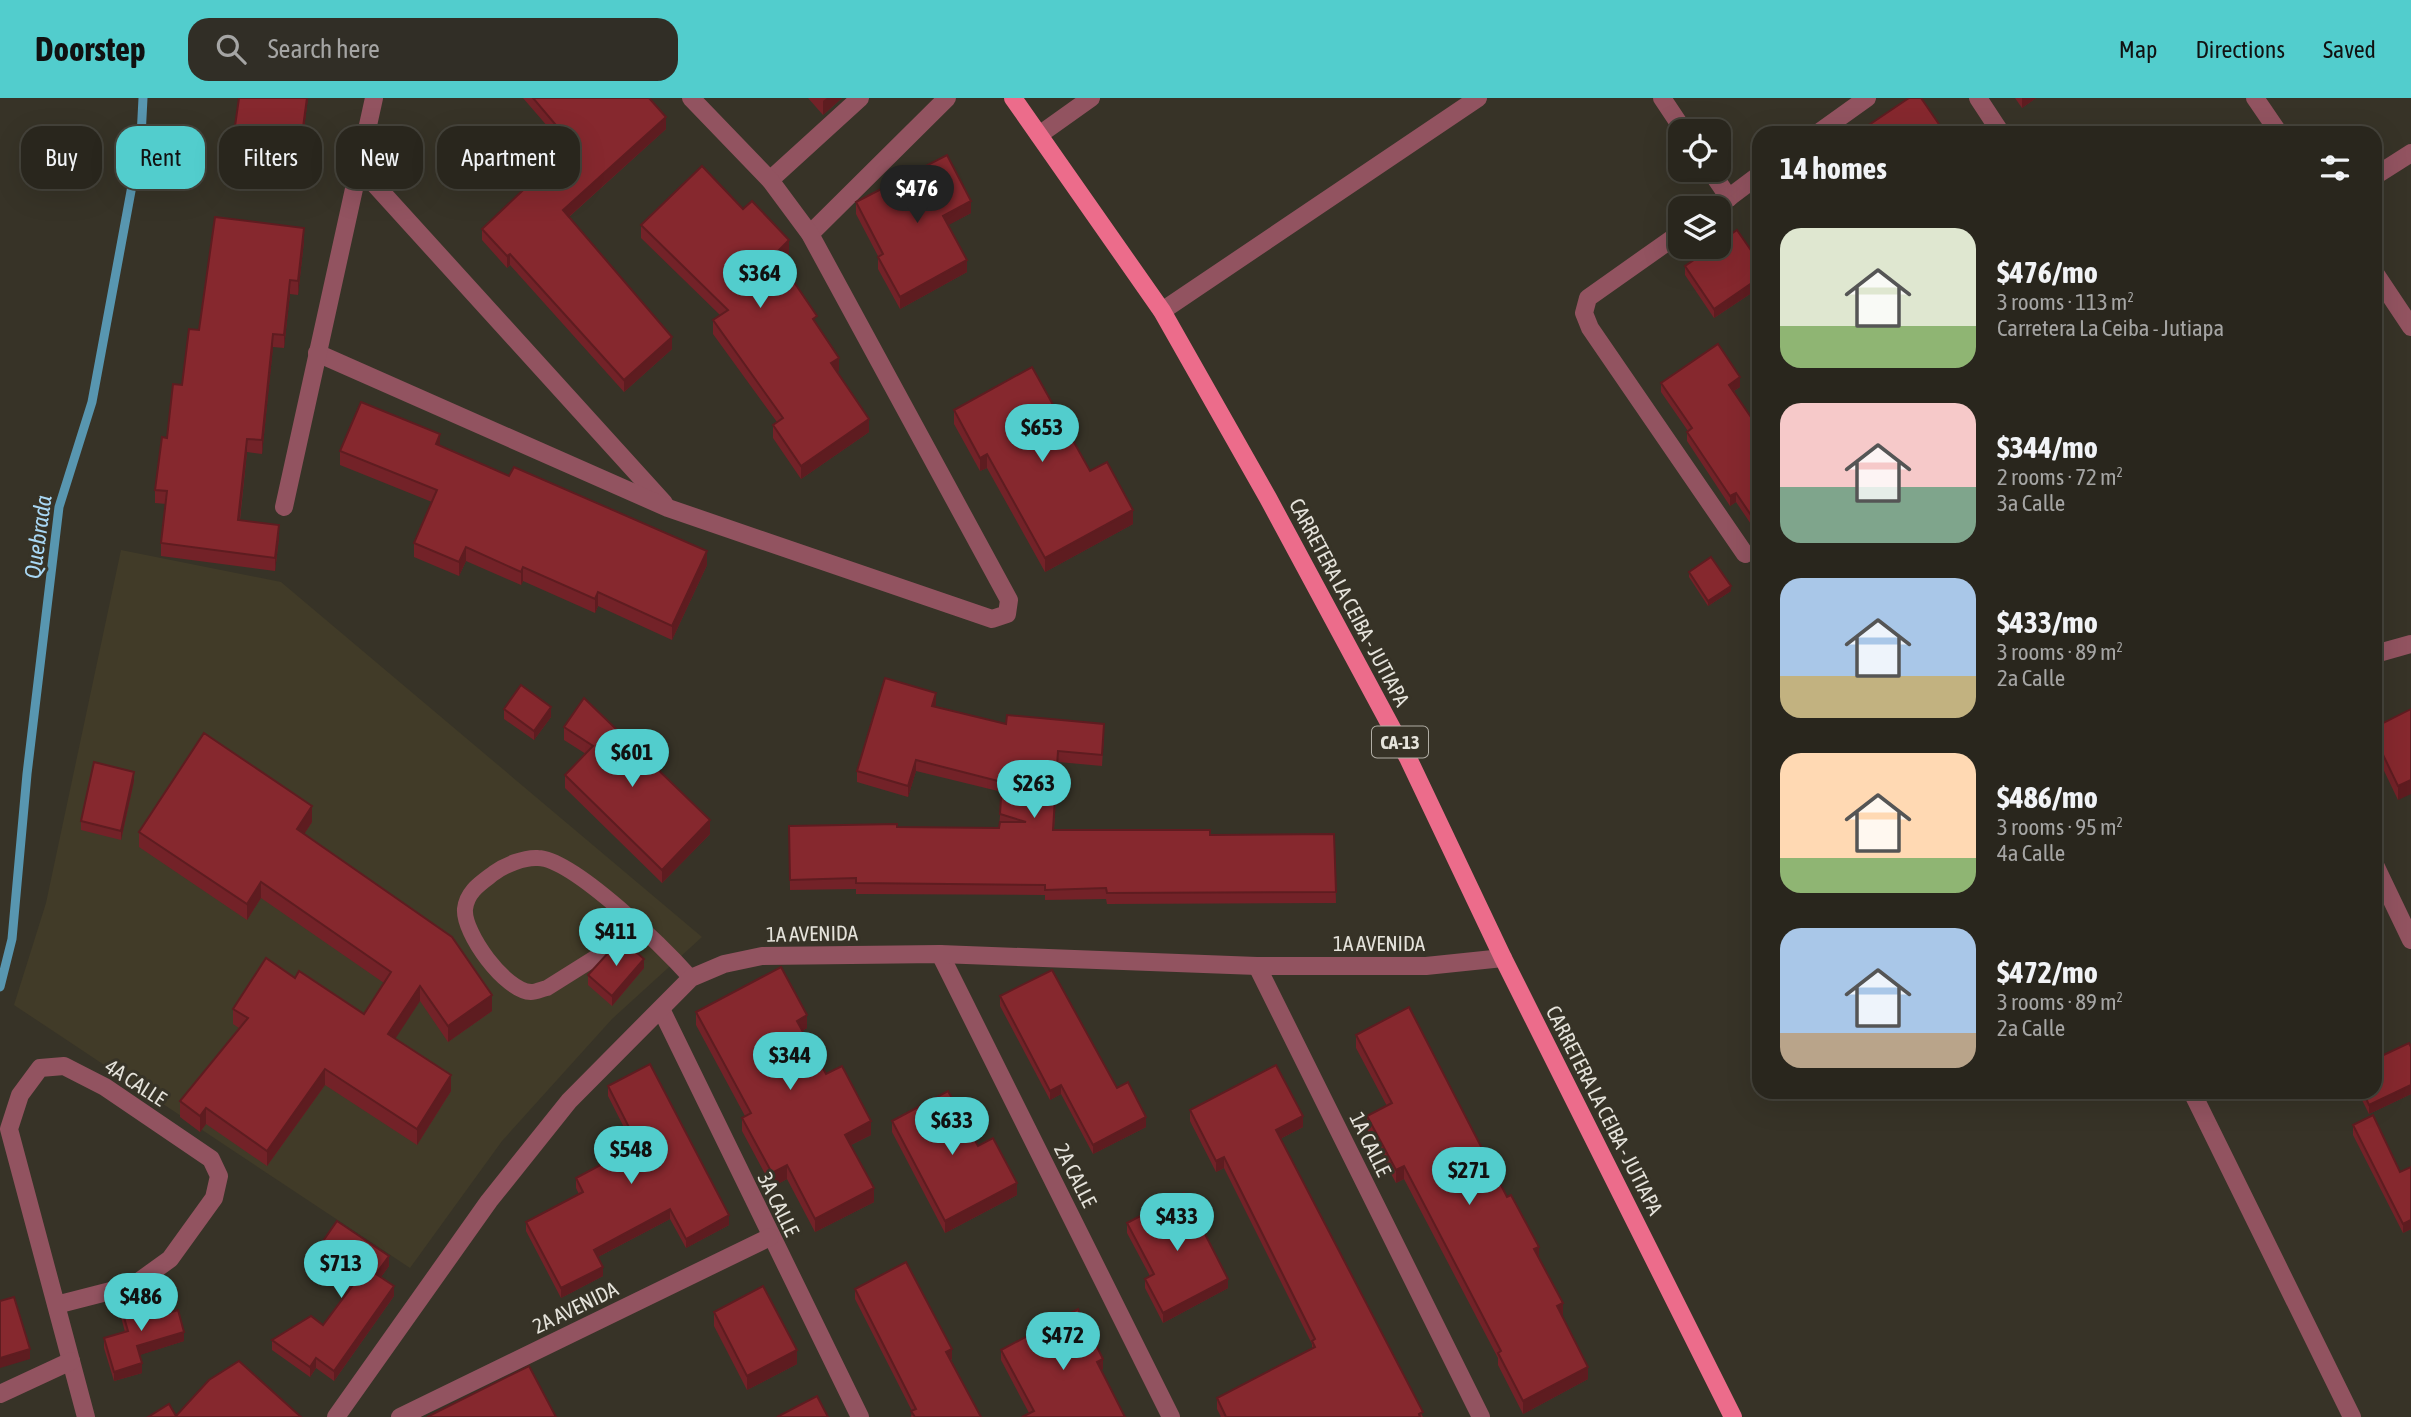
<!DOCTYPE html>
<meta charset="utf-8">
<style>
:root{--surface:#29261d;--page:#312e26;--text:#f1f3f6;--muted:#a5a5a4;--line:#45433b;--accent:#52cdcd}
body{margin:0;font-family:"Asap Condensed",sans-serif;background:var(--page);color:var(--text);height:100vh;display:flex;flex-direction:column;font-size:26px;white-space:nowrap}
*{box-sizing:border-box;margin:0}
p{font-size:23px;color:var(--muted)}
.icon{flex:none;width:38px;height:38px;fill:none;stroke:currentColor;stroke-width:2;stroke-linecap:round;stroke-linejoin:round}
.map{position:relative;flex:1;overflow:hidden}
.panel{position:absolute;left:1752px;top:28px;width:630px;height:973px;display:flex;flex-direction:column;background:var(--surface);border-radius:21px;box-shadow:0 7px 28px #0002,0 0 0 2px var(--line)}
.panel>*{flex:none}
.hud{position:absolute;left:21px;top:28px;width:665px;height:63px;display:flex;gap:14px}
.fabs{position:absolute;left:1668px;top:21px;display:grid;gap:14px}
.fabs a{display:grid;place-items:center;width:63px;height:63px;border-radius:14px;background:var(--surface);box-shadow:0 7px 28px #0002,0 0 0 2px var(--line);font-size:35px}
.price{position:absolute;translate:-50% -60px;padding:0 16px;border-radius:24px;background:var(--accent);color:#111;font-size:23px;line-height:46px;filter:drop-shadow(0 2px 4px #0008)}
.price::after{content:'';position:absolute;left:50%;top:42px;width:21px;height:16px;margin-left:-10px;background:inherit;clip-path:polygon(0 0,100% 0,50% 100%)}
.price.current{background:#222;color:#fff}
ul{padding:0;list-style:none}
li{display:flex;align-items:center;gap:21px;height:175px;padding:0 28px}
li span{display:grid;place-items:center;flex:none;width:196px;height:140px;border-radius:21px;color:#555}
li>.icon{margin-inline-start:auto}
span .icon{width:84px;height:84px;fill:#fffc;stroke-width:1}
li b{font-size:30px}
h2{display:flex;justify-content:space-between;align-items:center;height:84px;padding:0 28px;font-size:30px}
.chip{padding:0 24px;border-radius:21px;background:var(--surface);box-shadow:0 7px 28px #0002,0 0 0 2px var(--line);font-size:24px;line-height:63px}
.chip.current{background:var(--accent);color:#111}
header{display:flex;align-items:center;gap:42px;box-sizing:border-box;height:98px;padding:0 35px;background:var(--accent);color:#111}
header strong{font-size:33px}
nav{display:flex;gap:38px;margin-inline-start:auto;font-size:24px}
.search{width:490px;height:63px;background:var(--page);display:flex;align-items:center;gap:18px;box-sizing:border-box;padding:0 24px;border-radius:21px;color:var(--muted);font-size:26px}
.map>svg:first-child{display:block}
.built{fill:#413b28}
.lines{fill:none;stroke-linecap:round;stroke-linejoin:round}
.stream{stroke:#5896b0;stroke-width:9}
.lane{stroke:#925360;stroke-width:16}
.street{stroke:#925360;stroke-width:18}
.primary{stroke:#ec6c8b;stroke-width:18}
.wall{fill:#732228}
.shaded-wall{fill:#5e1c20}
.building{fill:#86282e;stroke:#5e1c20;stroke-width:2}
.labels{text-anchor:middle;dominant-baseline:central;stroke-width:6;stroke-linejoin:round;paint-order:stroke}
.shield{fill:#373327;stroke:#b1aea5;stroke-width:2}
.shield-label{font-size:19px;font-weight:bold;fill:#e5e3db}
.street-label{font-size:21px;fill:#e5e3db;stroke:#373327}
.water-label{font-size:23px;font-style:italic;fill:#a9d8f5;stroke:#373327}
</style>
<header>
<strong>Doorstep</strong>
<div class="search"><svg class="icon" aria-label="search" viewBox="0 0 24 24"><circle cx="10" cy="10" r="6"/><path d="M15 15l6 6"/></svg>Search here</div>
<nav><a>Map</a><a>Directions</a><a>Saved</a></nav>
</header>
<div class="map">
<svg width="2411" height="1319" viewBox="0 0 2411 1319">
<rect width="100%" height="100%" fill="#373327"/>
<polygon class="built" points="121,452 281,484 702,839 612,921 502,1043 410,1170 14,907 46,805"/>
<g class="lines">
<polyline class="stream" points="0,889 12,841 27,676 59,409 92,304 141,39 143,0"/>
<path class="lane" d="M641,831l-94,59c-5,1 -11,4 -16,4 -26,-1 -68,-59 -66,-83 2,-18 16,-26 29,-36 11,-8 30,-16 44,-15 36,1 128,92 153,120"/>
<g class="street">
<polyline points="1662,0 1684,33"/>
<polyline points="1978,0 2001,35"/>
<polyline points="2255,0 2279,35"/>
<polyline points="1818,35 1867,0"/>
<polyline points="1039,37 1091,0"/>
<polyline points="358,68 664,405"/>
<polyline points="1710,72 1729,100"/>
<polyline points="2375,78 2411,55"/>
<polyline points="770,82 860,0"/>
<polyline points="1715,110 1759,77"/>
<polyline points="1680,135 1588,200 1584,215 1590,230 1745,456"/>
<polyline points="810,136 947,0"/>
<polyline points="2375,175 2411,229"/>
<polyline points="1162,213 1478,0"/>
<polyline points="317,255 668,410 992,521 1007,516 1009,502 810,136 770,82 691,0"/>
<polyline points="284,409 374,0"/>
<polyline points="2375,556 2411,546"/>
<polyline points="2375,767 2411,842"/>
<polyline points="940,856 1171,1319"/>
<polyline points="1257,868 1481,1319"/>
<polyline points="661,911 860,1319"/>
<polyline points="2192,994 2352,1319"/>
<polyline points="56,1207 134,1187 170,1161 214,1100 219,1078 211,1061 105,989 64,968 40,970 20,997 9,1031 86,1319"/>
<polyline points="0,1296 71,1263"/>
<polyline points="336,1319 489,1103 569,1003 691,880 724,866 762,858 940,856 1257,868 1426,868 1503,860"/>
<polyline points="400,1319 770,1139"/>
</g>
<polyline class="primary" points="1013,0 1162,213 1268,400 1408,660 1503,860 1733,1319"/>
</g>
<g class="wall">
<polygon points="239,0 308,0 301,54 234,44 234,35"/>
<polygon points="523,0 649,0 666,31 569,119 672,251 624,294 510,167 507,170 482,142 482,131 532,84 531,82 531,71 561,44"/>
<polygon points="808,0 842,0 823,17"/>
<polygon points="2015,0 2036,0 2022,10"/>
<polygon points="856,104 971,115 948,127 967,174 900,211 878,171 878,158 856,116"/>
<polygon points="743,111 789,155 780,164 817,227 839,273 837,274 869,334 801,381 773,340 773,327 777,324 713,236 713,222 720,217 641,140 641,127"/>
<polygon points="304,143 298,197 290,196 284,250 273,249 262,356 247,354 240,422 279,440 275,473 161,458 161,445 166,406 155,405 155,392 167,340 199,232"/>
<polygon points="1759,164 1759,190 1714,220 1685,177 1685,168"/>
<polygon points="1661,285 1740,289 1734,293 1759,340 1759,438 1736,404 1730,408 1687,343 1687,334 1688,333 1661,294"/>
<polygon points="954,312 1133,426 1045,474 987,370 980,373 954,326"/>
<polygon points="440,348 707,467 672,542 598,508 595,515 523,483 521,487 466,463 459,478 414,459 414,445 432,404 340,367 340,353"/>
<polygon points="1689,474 1731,493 1708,508 1689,479"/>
<polygon points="584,600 710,736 662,785 565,690 565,677 586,656 564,642 564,629"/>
<polygon points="936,606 935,608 1006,626 1104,637 1102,668 1058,664 1054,732 1210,737 1334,736 1336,805 1107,806 1106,801 1045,802 1045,797 856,796 856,791 790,792 789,728 999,730 1002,694 916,673 908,699 857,684 857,673"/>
<polygon points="504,611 551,619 534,642 504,621"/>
<polygon points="2411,611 2398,702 2375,654 2375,629"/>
<polygon points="134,683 121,742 81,732 81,723"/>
<polygon points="312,724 304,736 492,913 448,944 420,903 395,940 451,993 417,1047 325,987 267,1068 206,1026 200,1034 180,1019 180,1003 239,930 233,926 233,911 295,880 364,916 384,885 261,800 247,822 139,749 139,734"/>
<polygon points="644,870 612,908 588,887 588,877"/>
<polygon points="1000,898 1117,990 1146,1029 1093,1056 1061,996 1050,1002 1000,908"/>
<polygon points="696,914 807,930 802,933 826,976 871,1037 851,1047 874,1104 815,1134 787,1081 772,1089 742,1033 742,1020 745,1018 696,927"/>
<polygon points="1356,937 1539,1159 1588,1281 1523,1316 1498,1267 1498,1260 1404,1081 1396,1085 1367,1031 1367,1018 1387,1008 1356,950"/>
<polygon points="2411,949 2411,996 2369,1016 2358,994 2375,994"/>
<polygon points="608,988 729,1127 686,1150 670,1121 598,1159 603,1178 561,1200 526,1133 526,1124 579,1096 576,1090 576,1080 634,1049 608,998"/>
<polygon points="1190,1012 1303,1029 1280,1041 1423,1319 1221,1319 1217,1311 1217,1300 1312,1250 1312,1246 1224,1070 1216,1074 1190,1023"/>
<polygon points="892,1023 978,1048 1017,1097 945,1135 892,1034"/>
<polygon points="2353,1027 2400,1074 2411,1069 2411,1131 2403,1135 2353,1037"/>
<polygon points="1127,1125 1228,1190 1163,1225 1145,1190 1145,1181 1150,1178 1127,1135"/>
<polygon points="312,1159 389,1168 381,1179 394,1198 334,1283 316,1270 310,1279 272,1252 272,1242 323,1227 348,1194 312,1169"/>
<polygon points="855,1191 952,1261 951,1262 981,1319 911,1319 912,1313 855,1201"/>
<polygon points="121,1209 159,1218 184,1243 139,1257 142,1275 114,1283 104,1250 104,1240 125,1234 121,1219"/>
<polygon points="714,1214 797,1266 747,1292 714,1228"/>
<polygon points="1001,1252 1103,1271 1029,1315 1001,1262"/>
</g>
<g class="shaded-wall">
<polygon points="307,0 308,0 301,54 301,44"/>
<polygon points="827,0 842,0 823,17 823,3"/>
<polygon points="2022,0 2036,0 2022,10"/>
<polygon points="666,19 666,31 563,124 563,112"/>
<polygon points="971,103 971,115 943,130 943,118"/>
<polygon points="304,130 304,143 298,197 298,183"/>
<polygon points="789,142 789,155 775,169 775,156"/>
<polygon points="510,156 510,167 507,170 507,158"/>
<polygon points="967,162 967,174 900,211 900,199"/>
<polygon points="1759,180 1759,190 1714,220 1714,211"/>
<polygon points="290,182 290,196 284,250 284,237"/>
<polygon points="273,236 273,249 262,356 262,342"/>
<polygon points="672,239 672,251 624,294 624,282"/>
<polygon points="839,260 839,273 831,278 831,265"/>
<polygon points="1740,279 1740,289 1729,296 1729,287"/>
<polygon points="869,321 869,334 801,381 801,368"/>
<polygon points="1757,328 1757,338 1753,331"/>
<polygon points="440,336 440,350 436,346"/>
<polygon points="247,341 247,354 238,435 238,422"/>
<polygon points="987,356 987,370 980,373 980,360"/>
<polygon points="1736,395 1736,404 1730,408 1730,398"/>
<polygon points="1133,412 1133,426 1045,474 1045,460"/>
<polygon points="279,427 279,440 275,473 275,460"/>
<polygon points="466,449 466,463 459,478 459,464"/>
<polygon points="707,453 707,467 672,542 672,528"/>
<polygon points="523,469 523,483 521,487 521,474"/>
<polygon points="1731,488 1731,493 1708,508 1708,503"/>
<polygon points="598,494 598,508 595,515 595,501"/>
<polygon points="936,595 936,606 932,618 932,608"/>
<polygon points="551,609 551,619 534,642 534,633"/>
<polygon points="916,662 916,673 908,699 908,688"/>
<polygon points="134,674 134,683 121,742 121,733"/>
<polygon points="2411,682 2411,696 2398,702 2398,688"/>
<polygon points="312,708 312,724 297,747 297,731"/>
<polygon points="710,722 710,736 662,785 662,772"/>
<polygon points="261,784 261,800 247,822 247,806"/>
<polygon points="644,861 644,870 612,908 612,898"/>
<polygon points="420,888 420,903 388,952 388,936"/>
<polygon points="492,897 492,913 448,944 448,928"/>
<polygon points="807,917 807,930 797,936 797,923"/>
<polygon points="325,971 325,987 267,1068 267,1053"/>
<polygon points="451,977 451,993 417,1047 417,1031"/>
<polygon points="1061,987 1061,996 1050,1002 1050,993"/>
<polygon points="2411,987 2411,996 2369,1016 2369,1007"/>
<polygon points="206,1010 206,1026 200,1034 200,1018"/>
<polygon points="1303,1018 1303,1029 1276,1043 1276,1032"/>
<polygon points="1146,1019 1146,1029 1093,1056 1093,1047"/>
<polygon points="871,1023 871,1037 845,1050 845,1037"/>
<polygon points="1224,1059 1224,1070 1216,1074 1216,1063"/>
<polygon points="787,1067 787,1081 772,1089 772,1075"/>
<polygon points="1404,1068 1404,1081 1396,1085 1396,1072"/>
<polygon points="1017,1085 1017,1097 945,1135 945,1123"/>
<polygon points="874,1090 874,1104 815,1134 815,1121"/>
<polygon points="670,1111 670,1121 594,1161 594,1152"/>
<polygon points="729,1117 729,1127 686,1150 686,1141"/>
<polygon points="2411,1122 2411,1131 2403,1135 2403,1126"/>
<polygon points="1539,1149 1539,1162 1534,1151"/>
<polygon points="389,1158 389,1168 376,1186 376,1176"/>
<polygon points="603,1169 603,1178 561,1200 561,1190"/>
<polygon points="1228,1181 1228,1190 1163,1225 1163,1215"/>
<polygon points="394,1188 394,1198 334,1283 334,1273"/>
<polygon points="1563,1205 1563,1217 1557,1221 1557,1208"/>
<polygon points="184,1234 184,1243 137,1258 137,1248"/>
<polygon points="30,1251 30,1261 0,1270 0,1260"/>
<polygon points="952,1251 952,1261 946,1264 946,1254"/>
<polygon points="797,1252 797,1266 747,1292 747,1278"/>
<polygon points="316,1260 316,1270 310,1279 310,1269"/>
<polygon points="1103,1261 1103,1271 1097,1274 1097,1264"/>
<polygon points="142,1265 142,1275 114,1283 114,1274"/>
<polygon points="1588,1269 1588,1281 1523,1316 1523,1303"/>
</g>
<g class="building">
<polygon points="239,0 307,0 301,44 234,35"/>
<polygon points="533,0 649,0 666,19 563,112 672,239 624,282 510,156 507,158 482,131 538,78 531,71 566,39"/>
<polygon points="1909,0 1921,0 1945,35 1857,35"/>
<polygon points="947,57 971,103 943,118 967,162 900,199 878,159 883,156 856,104"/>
<polygon points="702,68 743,111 752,103 789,142 775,156 817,218 813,221 839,260 831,265 869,321 801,368 773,327 783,320 713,222 728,212 641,127"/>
<polygon points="215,119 304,130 298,183 290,182 284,237 273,236 262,342 247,341 238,422 279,427 275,460 161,445 167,393 155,392 162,339 167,340 173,286 182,287 189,231 199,232"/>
<polygon points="1737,132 1759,164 1759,180 1714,211 1685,168 1713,149 1718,149 1718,145"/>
<polygon points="1718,246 1740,279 1729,287 1757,328 1753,331 1759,340 1759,429 1736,395 1730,398 1687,334 1692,330 1661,285"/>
<polygon points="1032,269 1090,373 1107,364 1133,412 1045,460 987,356 980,360 954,312"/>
<polygon points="361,304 440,336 436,346 509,378 514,369 707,453 672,528 598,494 595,501 523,469 521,474 466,449 459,464 414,445 437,392 340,353"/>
<polygon points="1711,459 1731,488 1708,503 1689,474"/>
<polygon points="885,580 936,595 932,608 1006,626 1007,617 1104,626 1102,657 1058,653 1053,732 1210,732 1210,737 1334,736 1336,794 1107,795 1106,790 1045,792 1045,787 856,785 856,780 790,782 789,728 897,726 897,729 999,730 1000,724 1026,724 1000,716 1002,684 916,662 908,688 857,673"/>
<polygon points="521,587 551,609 534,633 504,611"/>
<polygon points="584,600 710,722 662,772 565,677 593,648 564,629"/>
<polygon points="2411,611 2411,682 2398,688 2375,640 2375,629"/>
<polygon points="204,635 312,708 297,731 452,839 492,897 448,928 420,888 388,936 451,977 417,1031 325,971 267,1053 206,1010 200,1018 180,1003 248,920 233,911 266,860 295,880 299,873 364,916 391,874 261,784 247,806 139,734"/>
<polygon points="94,664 134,674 121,733 81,723"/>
<polygon points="625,844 644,861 612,898 588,877 608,855"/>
<polygon points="781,869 807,917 797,923 826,976 842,968 871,1023 845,1037 874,1090 815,1121 787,1067 772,1075 742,1020 751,1015 696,914"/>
<polygon points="1052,872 1117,990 1128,984 1146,1019 1093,1047 1061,987 1050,993 1000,898"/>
<polygon points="1409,909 1507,1099 1511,1097 1539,1149 1534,1151 1563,1205 1557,1208 1588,1269 1523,1303 1498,1255 1501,1253 1404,1068 1396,1072 1367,1018 1392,1005 1356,937"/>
<polygon points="2409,945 2411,949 2411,987 2369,1007 2363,994 2375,994 2375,961"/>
<polygon points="650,966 729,1117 686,1141 670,1111 594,1152 603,1169 561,1190 526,1124 583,1094 576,1080 638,1047 608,988"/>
<polygon points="1276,967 1303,1018 1276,1032 1423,1314 1419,1316 1420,1319 1226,1319 1217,1300 1315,1249 1312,1243 1315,1241 1224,1059 1216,1063 1190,1012"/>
<polygon points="948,993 978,1048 993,1040 1017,1085 945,1123 892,1023"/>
<polygon points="2373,1017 2400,1074 2411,1069 2411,1122 2403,1126 2353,1027"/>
<polygon points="1184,1095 1228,1181 1163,1215 1145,1181 1154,1176 1127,1125"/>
<polygon points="337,1123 389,1158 376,1176 394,1188 334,1273 316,1260 310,1269 272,1242 311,1218 323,1227 353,1187 312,1159"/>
<polygon points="906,1164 952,1251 946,1254 981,1319 915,1319 911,1313 916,1311 855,1191"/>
<polygon points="763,1188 797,1252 747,1278 714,1214"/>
<polygon points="14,1199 30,1251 0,1260 0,1203"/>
<polygon points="154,1200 159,1218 178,1212 184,1234 137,1248 142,1265 114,1274 104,1240 128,1233 121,1209"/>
<polygon points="1078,1211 1103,1261 1097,1264 1125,1319 1022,1319 1034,1313 1001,1252"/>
<polygon points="239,1263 301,1319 148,1319 169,1306 176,1318 209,1282"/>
<polygon points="529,1268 556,1319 427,1319"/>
<polygon points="817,1298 828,1319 777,1319"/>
</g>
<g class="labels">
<rect class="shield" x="1372" y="628.5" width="56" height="31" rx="5"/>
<g class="shield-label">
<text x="1400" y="644">CA-13</text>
</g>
<g class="street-label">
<text transform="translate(1350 504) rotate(62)">CARRETERA LA CEIBA - JUTIAPA</text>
<text transform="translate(812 835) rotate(-1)">1A AVENIDA</text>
<text x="1379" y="845">1A AVENIDA</text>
<text transform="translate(136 984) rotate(33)">4A CALLE</text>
<text transform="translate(1605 1012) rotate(63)">CARRETERA LA CEIBA - JUTIAPA</text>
<text transform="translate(1371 1046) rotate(64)">1A CALLE</text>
<text transform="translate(1076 1077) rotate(63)">2A CALLE</text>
<text transform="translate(779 1106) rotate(64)">3A CALLE</text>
<text transform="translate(575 1209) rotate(-26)">2A AVENIDA</text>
</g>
<g class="water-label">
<text transform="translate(38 439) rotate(-82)">Quebrada</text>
</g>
</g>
</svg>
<div class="fabs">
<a><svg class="icon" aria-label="locate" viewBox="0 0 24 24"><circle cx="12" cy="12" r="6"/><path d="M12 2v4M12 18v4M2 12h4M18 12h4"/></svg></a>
<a><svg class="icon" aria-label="layers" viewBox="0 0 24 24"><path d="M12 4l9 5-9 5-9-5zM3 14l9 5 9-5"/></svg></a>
</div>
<b class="price current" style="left:917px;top:127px">$476</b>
<b class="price" style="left:760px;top:212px">$364</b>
<b class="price" style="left:1042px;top:366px">$653</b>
<b class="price" style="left:632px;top:691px">$601</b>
<b class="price" style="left:1034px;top:722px">$263</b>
<b class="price" style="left:616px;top:870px">$411</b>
<b class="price" style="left:790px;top:994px">$344</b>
<b class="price" style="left:952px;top:1059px">$633</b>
<b class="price" style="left:631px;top:1088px">$548</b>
<b class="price" style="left:1469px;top:1109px">$271</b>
<b class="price" style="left:1177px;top:1155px">$433</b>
<b class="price" style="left:341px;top:1202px">$713</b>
<b class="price" style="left:141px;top:1235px">$486</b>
<b class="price" style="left:1063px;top:1274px">$472</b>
<div class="hud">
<a class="chip">Buy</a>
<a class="chip current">Rent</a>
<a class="chip">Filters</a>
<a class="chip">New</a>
<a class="chip">Apartment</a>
</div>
<section class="panel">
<h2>14 homes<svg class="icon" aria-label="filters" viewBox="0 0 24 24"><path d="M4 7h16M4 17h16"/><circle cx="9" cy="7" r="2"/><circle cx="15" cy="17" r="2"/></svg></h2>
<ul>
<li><span style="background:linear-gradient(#dfe7d0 70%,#8fb573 0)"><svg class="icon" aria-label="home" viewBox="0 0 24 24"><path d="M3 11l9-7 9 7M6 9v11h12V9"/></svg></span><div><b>$476/mo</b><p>3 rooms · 113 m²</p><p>Carretera La Ceiba - Jutiapa</p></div></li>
<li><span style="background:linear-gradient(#f6c9c9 60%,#7fa58c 0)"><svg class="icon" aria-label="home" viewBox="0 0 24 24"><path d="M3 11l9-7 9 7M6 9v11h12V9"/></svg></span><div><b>$344/mo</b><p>2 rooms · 72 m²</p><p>3a Calle</p></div></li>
<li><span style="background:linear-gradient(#a9c7e8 70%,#c2b280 0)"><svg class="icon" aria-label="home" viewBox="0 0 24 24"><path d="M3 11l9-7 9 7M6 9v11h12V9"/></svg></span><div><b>$433/mo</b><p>3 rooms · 89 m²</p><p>2a Calle</p></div></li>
<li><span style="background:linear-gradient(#ffd9b3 75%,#8fb573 0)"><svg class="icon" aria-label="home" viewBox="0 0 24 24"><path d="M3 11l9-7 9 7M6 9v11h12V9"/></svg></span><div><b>$486/mo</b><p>3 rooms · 95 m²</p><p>4a Calle</p></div></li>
<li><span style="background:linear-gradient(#a9c7e8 75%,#b9a48a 0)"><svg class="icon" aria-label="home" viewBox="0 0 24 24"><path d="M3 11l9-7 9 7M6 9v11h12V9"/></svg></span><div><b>$472/mo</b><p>3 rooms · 89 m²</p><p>2a Calle</p></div></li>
</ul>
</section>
</div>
